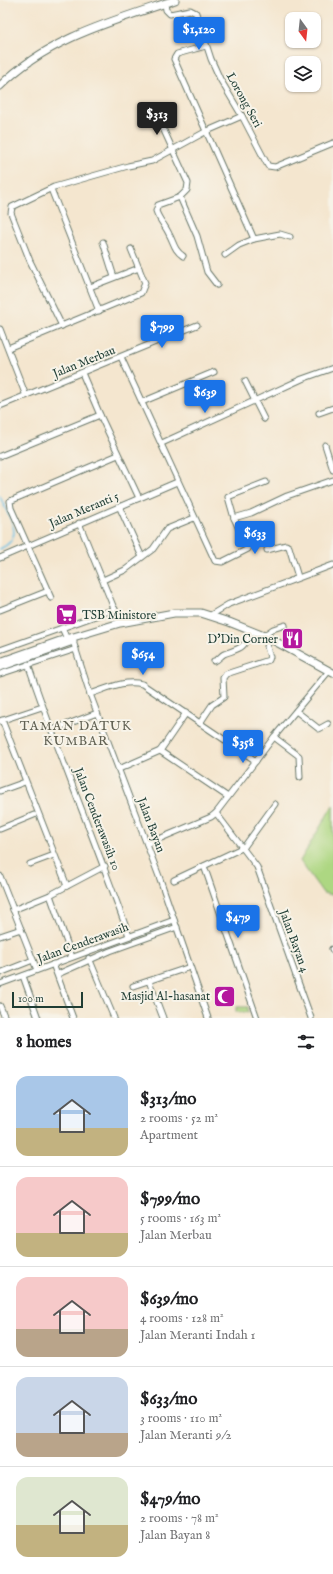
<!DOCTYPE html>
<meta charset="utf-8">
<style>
:root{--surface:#fff;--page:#f2f2f2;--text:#202124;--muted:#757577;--line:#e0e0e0;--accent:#1a73e8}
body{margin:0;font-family:"IM FELL English",serif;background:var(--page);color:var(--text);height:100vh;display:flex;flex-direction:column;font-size:15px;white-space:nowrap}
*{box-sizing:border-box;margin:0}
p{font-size:13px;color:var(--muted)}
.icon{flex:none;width:22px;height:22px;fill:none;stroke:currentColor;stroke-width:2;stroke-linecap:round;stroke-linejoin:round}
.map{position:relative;height:1018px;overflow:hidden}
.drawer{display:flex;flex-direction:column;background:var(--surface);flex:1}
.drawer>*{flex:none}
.needle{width:26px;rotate:165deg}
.buttons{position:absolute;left:285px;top:12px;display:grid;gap:8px}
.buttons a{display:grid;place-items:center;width:36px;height:36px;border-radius:8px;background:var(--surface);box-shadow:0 1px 3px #0004;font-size:20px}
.scale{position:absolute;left:12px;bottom:10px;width:71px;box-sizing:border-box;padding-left:4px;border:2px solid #1f3d34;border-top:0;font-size:11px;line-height:14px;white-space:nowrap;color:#1f3d34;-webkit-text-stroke:3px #f7f3e8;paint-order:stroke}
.price{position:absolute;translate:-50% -34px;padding:0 9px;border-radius:4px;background:var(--accent);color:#fff;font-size:13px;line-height:26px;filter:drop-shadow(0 1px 2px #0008)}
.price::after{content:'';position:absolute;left:50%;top:24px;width:12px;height:9px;margin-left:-6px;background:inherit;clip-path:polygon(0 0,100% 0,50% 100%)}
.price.selected{background:#222;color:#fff}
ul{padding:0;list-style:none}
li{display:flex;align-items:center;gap:12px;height:100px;padding:0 16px}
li+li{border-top:1px solid var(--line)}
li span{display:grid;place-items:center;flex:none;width:112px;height:80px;border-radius:12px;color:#555}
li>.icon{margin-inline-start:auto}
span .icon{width:48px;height:48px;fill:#fffc;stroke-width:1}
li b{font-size:17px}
h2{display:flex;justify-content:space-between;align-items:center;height:48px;padding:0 16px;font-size:17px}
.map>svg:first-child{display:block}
.green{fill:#add782;stroke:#668a5b}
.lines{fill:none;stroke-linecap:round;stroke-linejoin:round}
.stream{stroke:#6cc3e9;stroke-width:1.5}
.minor-casing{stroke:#6a786a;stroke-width:7}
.secondary-casing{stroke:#6a786a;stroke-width:9}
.minor{stroke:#fff;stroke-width:5}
.secondary{stroke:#fff;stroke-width:7}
.labels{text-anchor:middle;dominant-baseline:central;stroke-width:4;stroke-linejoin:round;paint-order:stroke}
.street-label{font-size:12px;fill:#1f3d34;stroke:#f7f3e8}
.poi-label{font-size:12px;fill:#1f3d34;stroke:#f7f3e8;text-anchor:end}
.neighbourhood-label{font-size:13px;letter-spacing:1px;fill:#626254;stroke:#f7f3e8}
</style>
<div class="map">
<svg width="333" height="1018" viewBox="0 0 333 1018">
<rect width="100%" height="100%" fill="#f7f3e8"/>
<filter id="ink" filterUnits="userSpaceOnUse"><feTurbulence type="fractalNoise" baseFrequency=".025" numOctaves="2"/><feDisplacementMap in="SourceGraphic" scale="8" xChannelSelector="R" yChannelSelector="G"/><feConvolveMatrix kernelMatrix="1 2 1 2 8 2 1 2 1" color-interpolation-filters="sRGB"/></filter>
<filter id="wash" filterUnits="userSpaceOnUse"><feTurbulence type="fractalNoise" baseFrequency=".012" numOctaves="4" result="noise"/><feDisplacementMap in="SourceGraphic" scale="16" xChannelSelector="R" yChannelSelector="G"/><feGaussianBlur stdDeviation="0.9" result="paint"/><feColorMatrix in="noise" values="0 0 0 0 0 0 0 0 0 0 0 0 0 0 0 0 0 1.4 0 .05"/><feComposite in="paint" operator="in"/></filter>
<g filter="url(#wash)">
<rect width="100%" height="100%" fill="#f4e6cf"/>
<g class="green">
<polygon points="333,805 333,895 323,893 300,861"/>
<rect x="236" y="1007" width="12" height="5"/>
</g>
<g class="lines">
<path class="stream" d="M0,496c8,22 27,40 0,53"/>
</g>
</g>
<g filter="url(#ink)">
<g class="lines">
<defs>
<g id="minor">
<polyline points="165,4 166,10 170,14 190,10 196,13 211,59 220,79 242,116 268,166 275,167 333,143"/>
<polyline points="206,46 177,54 174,59 254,239 280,234 290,237"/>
<polyline points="144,122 156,122 161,124 188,183 187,190 180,197 197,236 207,272 217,285"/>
<polyline points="51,189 99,311"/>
<path d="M180,197l-22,8 -2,6c3,9 9,14 13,23 5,9 5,16 14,22"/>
<polyline points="103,242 114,277"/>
<polyline points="225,255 239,245 254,239"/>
<polyline points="90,287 139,268"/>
<polyline points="62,326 30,261 11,213 12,207 54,187 128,166 152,161 205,132 242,116"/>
<polyline points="0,329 26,396"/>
<polyline points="8,348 141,293 145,283 131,249"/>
<polyline points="121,357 215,561 222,562 248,549 234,518 228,497 266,482"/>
<polyline points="82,373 100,415 139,498"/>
<polyline points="245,381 264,419"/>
<polyline points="142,402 214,372"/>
<polyline points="0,406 197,325"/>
<polyline points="319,413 333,408"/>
<polyline points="162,443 302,379 333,368"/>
<polyline points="325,445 333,470"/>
<polyline points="0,456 100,415"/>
<polyline points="119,506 142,557"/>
<polyline points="234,518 251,513 287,496 333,480"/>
<polyline points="79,523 120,623"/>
<polyline points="267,550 286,545 289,547 298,577"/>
<polyline points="0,558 177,482"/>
<polyline points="103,580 125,570 153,549 167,529 194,518"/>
<polyline points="51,598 11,508 10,501 118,455"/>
<polyline points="0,610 48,591"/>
<polyline points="211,615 229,604 333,565"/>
<polyline points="263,636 273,629 285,625"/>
<polyline points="67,639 62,628 115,609"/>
<polyline points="73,641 90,694 160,879 208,1018"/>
<polyline points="0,650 62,628"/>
<path d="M214,661c5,-1 6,-5 10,-7 19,-7 17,-4 28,-22"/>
<path d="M28,664c31,92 69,181 101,272"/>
<polyline points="0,674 76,649"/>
<path d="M90,694c16,-5 35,-15 52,-10l114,77"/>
<polyline points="296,711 319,729 328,724"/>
<polyline points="2,720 67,886"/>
<polyline points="0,721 42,707"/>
<polyline points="200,723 212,705 224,697 223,678 226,674 269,660 270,657 267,647 269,638"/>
<polyline points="52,730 97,713"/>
<polyline points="274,737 299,756 300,777"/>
<polyline points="160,751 228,797"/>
<polyline points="119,769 160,751 186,713"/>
<polyline points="0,791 25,782"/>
<polyline points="216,813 257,867 311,1018"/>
<polyline points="0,829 34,815"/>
<polyline points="147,844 211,817 216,813 274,737 329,671"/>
<polyline points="30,864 54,855"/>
<polyline points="204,866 257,1018"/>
<polyline points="0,876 37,970"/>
<polyline points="174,880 244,847 275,804"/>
<polyline points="50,895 72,957"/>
<polyline points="13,910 50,895 105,866"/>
<polyline points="0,936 21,929"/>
<polyline points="332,949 333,951"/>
<polyline points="89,958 114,1018"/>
<polyline points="53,964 73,1018"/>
<polyline points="0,973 33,960"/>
<polyline points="58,974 110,951 177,927"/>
<polyline points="23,976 38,1018"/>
<polyline points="149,981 163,1018"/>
<polyline points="0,984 174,920"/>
<polyline points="133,986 190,967"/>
<polyline points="0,1006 5,1018"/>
</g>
<g id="secondary">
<path d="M0,86c48,-48 113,-65 175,-86"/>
<polyline points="0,662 60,641 120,623 174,613 201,613 229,622 269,638 333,673"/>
<polyline points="0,667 73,641"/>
</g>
</defs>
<use href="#minor" class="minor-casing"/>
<use href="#secondary" class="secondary-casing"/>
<use href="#minor" class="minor"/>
<use href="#secondary" class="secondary"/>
</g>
</g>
<defs>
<symbol id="supermarket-square" viewBox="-11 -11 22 22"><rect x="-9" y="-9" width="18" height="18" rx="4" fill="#b5179e" stroke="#f7f3e8"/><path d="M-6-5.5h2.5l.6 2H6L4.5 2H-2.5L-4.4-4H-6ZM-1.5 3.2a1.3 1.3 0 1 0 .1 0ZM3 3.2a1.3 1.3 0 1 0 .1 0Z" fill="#fff"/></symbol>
<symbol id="restaurant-square" viewBox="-11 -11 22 22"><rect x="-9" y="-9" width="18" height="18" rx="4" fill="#b5179e" stroke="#f7f3e8"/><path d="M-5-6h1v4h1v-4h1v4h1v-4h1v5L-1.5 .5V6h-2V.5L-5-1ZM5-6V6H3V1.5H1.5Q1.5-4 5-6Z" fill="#fff"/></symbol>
<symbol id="mosque-square" viewBox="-11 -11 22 22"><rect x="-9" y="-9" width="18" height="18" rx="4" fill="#b5179e" stroke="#f7f3e8"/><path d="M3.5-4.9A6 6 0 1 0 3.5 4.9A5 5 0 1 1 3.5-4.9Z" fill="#fff"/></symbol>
</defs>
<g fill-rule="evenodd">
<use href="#supermarket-square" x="54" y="602" width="25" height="25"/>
<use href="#restaurant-square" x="280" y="626" width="25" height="25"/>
<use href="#mosque-square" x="212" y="984" width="25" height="25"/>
</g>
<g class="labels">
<g class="street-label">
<text transform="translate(244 100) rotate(61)">Lorong Seri</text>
<text transform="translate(84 362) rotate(-22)">Jalan Merbau</text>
<text transform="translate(84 510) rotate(-23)">Jalan Meranti 5</text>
<text transform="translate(97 819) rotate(69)">Jalan Cenderawasih 10</text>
<text transform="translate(151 825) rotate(69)">Jalan Bayan</text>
<text transform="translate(294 941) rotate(70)">Jalan Bayan 4</text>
<text transform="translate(83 943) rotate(-20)">Jalan Cenderawasih</text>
</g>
<g class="poi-label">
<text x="82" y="615" text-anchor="start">TSB Ministore</text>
<text x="278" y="639">D'Din Corner</text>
<text x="210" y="996">Masjid Al-hasanat</text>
</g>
<g class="neighbourhood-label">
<text x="76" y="726">TAMAN DATUK<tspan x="76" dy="15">KUMBAR</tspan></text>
</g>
</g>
</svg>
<div class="buttons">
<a><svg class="needle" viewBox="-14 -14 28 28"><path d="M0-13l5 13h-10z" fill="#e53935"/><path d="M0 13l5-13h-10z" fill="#757577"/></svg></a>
<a><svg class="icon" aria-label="layers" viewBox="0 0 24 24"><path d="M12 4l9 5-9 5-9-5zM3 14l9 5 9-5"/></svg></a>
</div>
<div class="scale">100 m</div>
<b class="price" style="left:199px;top:51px">$1,120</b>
<b class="price selected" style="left:157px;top:136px">$313</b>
<b class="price" style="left:162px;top:349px">$799</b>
<b class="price" style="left:205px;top:414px">$639</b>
<b class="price" style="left:255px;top:555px">$633</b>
<b class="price" style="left:143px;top:676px">$654</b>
<b class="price" style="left:243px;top:764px">$358</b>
<b class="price" style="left:238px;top:939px">$479</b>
</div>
<section class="drawer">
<h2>8 homes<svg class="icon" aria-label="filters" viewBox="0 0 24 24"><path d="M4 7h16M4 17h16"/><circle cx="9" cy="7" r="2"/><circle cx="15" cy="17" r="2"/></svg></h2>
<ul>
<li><span style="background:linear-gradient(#a9c7e8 65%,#c2b280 0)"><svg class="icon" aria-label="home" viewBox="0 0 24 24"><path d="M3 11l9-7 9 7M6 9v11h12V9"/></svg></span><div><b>$313/mo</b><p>2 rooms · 52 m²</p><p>Apartment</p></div></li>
<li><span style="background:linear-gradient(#f6c9c9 70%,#c2b280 0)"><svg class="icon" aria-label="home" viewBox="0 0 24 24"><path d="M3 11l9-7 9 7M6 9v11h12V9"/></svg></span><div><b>$799/mo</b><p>5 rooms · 163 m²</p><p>Jalan Merbau</p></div></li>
<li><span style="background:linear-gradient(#f6c9c9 65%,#b9a48a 0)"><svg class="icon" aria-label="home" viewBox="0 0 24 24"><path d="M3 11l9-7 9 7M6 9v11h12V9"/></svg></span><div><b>$639/mo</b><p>4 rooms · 128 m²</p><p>Jalan Meranti Indah 1</p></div></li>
<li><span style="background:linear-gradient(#c9d6e8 70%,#b9a48a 0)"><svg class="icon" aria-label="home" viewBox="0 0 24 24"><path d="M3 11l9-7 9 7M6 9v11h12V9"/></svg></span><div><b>$633/mo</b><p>3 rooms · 110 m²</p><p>Jalan Meranti 9/2</p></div></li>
<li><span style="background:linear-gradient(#dfe7d0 60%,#c2b280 0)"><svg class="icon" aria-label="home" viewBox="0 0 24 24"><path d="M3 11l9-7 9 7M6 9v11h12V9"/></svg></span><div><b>$479/mo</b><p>2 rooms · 78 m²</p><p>Jalan Bayan 8</p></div></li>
</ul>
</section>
